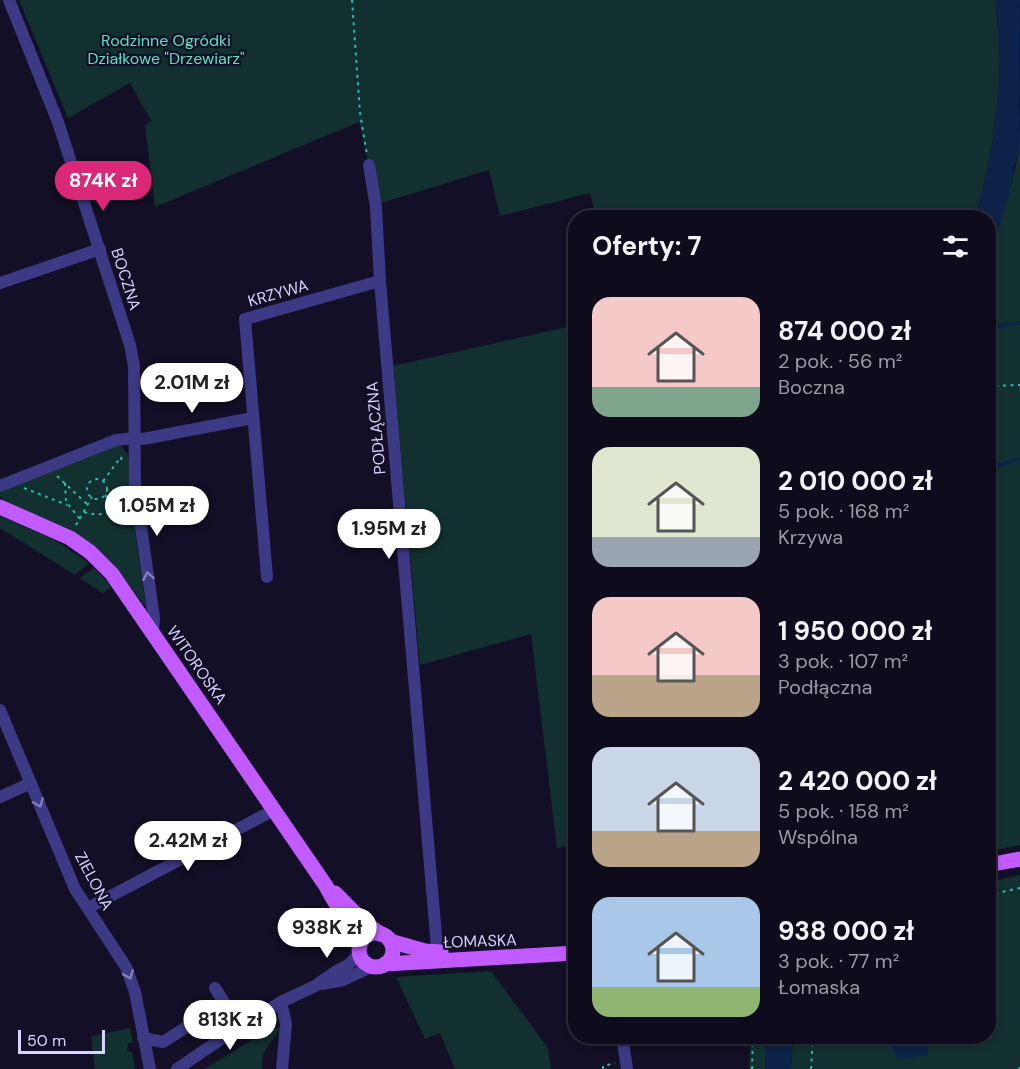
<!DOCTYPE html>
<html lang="pl">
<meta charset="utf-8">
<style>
:root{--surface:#0e0b1c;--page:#171425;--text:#f1f3f6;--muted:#9b9ba3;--line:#2e2b3b;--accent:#db2777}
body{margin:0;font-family:"DM Sans",sans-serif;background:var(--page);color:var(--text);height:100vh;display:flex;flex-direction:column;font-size:22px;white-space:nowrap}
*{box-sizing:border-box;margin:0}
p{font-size:20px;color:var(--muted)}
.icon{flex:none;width:33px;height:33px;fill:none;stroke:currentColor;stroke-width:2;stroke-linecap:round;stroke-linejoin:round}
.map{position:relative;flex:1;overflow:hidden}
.side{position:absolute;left:568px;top:210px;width:428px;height:834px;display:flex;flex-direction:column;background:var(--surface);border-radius:24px;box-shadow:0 3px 9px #0003,0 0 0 2px var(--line)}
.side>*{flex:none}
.scale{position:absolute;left:18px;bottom:15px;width:87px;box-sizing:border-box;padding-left:6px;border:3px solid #d9d4ff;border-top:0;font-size:16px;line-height:21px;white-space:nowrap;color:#d9d4ff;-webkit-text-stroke:4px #130f26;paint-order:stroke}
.price{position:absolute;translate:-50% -51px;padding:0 14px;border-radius:21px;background:#fff;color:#222;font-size:20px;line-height:39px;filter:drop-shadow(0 2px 3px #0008)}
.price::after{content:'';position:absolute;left:50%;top:36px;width:18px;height:14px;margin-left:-9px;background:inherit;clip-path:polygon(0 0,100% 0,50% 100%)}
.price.selected{background:var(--accent);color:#fff}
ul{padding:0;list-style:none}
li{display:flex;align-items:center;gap:18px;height:150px;padding:0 24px}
li span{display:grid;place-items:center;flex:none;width:168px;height:120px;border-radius:18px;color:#555}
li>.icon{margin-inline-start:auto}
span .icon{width:72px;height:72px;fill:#fffc;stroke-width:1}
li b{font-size:26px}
h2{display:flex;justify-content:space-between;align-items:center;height:72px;padding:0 24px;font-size:26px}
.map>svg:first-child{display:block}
.green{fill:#12302f}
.water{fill:#0c2248}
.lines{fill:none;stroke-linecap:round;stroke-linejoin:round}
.stream{stroke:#0c2248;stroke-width:4}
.path{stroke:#2fb8b0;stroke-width:2;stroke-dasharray:3 4.5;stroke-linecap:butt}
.minor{stroke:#3d3a85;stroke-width:12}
.major{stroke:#c25bff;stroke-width:15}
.oneway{stroke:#837fbc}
.labels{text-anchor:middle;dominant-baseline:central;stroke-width:4.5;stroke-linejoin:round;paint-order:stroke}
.park-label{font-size:16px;fill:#5fe0c0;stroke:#130f26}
.street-label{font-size:16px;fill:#d9d4ff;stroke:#130f26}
</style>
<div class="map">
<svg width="1020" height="1069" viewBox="0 0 1020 1069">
<rect width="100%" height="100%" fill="#130f26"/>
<g class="green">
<path d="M19,0h976c10,71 1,149 -20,217h-379l-6,-24 -90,23 -11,-46 -111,34 -19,-82 -204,85 -10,-81 6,-5 -21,-38 -62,35z"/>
<polygon points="1020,102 1020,845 989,851 988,259 1015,170 1019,146"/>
<polygon points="576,325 576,843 557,848 531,634 420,665 393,366"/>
<polygon points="119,444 128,454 133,516 146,607 115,567 68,530 5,502 0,496 0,490"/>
<polygon points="0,516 55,540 89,563 75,575 0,528"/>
<polygon points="94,568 112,587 103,593 79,578"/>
<polygon points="1020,875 1020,1069 791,1069 793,1037 988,1036 989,882"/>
<polygon points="491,971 548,1048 551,1069 455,1069 440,1033 425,1039 396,977"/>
<polygon points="281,1027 263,1054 262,1069 204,1069 267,1031"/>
<polygon points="130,1028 133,1043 128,1043 127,1051 132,1052 135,1069 95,1069 91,1036"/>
<polygon points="751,1037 767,1037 765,1069 749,1069"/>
</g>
<g class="water">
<path d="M995,0h25l-1,146 -12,56 -18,57 -1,-41 -13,-1c21,-68 30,-146 20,-217z"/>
<polygon points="767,1037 793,1037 791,1069 765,1069"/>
<polygon points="892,1037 928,1037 928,1055 904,1059 899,1058 891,1047"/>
</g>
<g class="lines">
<g class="stream">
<polyline points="988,328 1020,323"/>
<polyline points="992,467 1020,459"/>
</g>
<g class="path">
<polyline points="352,0 360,113 367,155"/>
<polyline points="988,386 1020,385"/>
<polyline points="57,476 88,505"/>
<circle cx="97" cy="489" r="10"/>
<polyline points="103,481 121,457 122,463"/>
<polyline points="65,483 66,502 80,519"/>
<polyline points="24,488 67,505"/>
<polyline points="105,495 128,515"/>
<path d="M84,512c12,4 24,3 34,-5"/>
<polyline points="76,525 92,497"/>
<polyline points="988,895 1020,888"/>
<polyline points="603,1069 603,1066 615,1063"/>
<polyline points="752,1069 753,1036"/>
<polyline points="811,1069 813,1036"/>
<polyline points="1019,1069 1020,1067"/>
</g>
<g class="minor">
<polyline points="9,0 58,122 130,345 134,366 135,486 154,617 153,634"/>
<polyline points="369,165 376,207 380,281 438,959"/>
<polyline points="0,283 100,249"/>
<polyline points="0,486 116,440 133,438 143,439 253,418"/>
<polyline points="267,577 245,319 380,281"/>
<polyline points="0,710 75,889 126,967 135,992 150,1069"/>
<polyline points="0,797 31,783"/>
<polyline points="88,908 274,810"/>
<polyline points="322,984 343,980 373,966"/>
<polyline points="215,988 225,1004 234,1009 247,1023"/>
<polyline points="281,1002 286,1024 282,1069"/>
<polyline points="622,1036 627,1069"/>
<polyline points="143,1038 163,1042 207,1014 224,1037"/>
<polyline points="177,1069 224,1037 281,1002 315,986 338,970 348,965 360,954"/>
</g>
<g class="major">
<path d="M0,507l70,31 20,14 22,22 214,312c10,21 25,37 34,58"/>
<polyline points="988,865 1020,859"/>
<polyline points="335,893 362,920 380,934"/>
<circle cx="376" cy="950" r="17"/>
<polyline points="390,941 425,951 441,952"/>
<polyline points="385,964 576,953"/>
</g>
</g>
<defs><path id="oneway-chevron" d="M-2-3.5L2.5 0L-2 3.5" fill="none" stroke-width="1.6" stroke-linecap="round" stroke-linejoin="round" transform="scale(1.5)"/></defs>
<g class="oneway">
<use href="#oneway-chevron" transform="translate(148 576) rotate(-100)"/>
<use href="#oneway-chevron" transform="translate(39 803) rotate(67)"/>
<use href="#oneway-chevron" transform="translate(129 975) rotate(68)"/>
</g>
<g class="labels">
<g class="park-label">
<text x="166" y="40">Rodzinne Ogródki<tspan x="166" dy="18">Działkowe "Drzewiarz"</tspan></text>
</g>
<g class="street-label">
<text transform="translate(126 279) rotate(72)">BOCZNA</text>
<text transform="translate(278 293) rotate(-16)">KRZYWA</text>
<text transform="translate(376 428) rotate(-95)">PODŁĄCZNA</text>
<text transform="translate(197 665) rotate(55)">WITOROSKA</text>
<text transform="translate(94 881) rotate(62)">ZIELONA</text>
<text transform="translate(480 941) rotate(-2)">ŁOMASKA</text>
</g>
</g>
</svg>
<div class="scale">50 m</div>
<b class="price selected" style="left:103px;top:212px">874K zł</b>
<b class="price" style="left:192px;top:414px">2.01M zł</b>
<b class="price" style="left:157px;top:537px">1.05M zł</b>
<b class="price" style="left:389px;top:560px">1.95M zł</b>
<b class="price" style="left:188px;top:872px">2.42M zł</b>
<b class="price" style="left:327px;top:959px">938K zł</b>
<b class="price" style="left:230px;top:1051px">813K zł</b>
<section class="side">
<h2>Oferty: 7<svg class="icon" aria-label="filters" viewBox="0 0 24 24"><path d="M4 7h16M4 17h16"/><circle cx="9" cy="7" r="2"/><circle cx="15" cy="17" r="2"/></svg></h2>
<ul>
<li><span style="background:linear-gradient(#f6c9c9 75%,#7fa58c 0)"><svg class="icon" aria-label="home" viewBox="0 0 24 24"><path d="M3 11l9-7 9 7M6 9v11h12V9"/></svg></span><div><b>874 000 zł</b><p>2 pok. · 56 m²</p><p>Boczna</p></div></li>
<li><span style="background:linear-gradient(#dfe7d0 75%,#9aa5b1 0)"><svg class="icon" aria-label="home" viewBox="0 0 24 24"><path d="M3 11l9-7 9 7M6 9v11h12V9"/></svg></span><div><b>2 010 000 zł</b><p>5 pok. · 168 m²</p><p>Krzywa</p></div></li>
<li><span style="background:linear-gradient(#f6c9c9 65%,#b9a48a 0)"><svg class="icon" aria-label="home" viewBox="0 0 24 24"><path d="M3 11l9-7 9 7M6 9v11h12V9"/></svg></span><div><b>1 950 000 zł</b><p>3 pok. · 107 m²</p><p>Podłączna</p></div></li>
<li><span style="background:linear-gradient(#c9d6e8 70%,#b9a48a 0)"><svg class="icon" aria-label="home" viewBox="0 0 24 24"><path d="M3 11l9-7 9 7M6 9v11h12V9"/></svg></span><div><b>2 420 000 zł</b><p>5 pok. · 158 m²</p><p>Wspólna</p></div></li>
<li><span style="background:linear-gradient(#a9c7e8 75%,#8fb573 0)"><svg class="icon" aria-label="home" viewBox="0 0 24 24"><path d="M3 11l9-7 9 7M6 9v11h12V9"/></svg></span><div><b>938 000 zł</b><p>3 pok. · 77 m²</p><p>Łomaska</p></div></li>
</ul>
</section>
</div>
